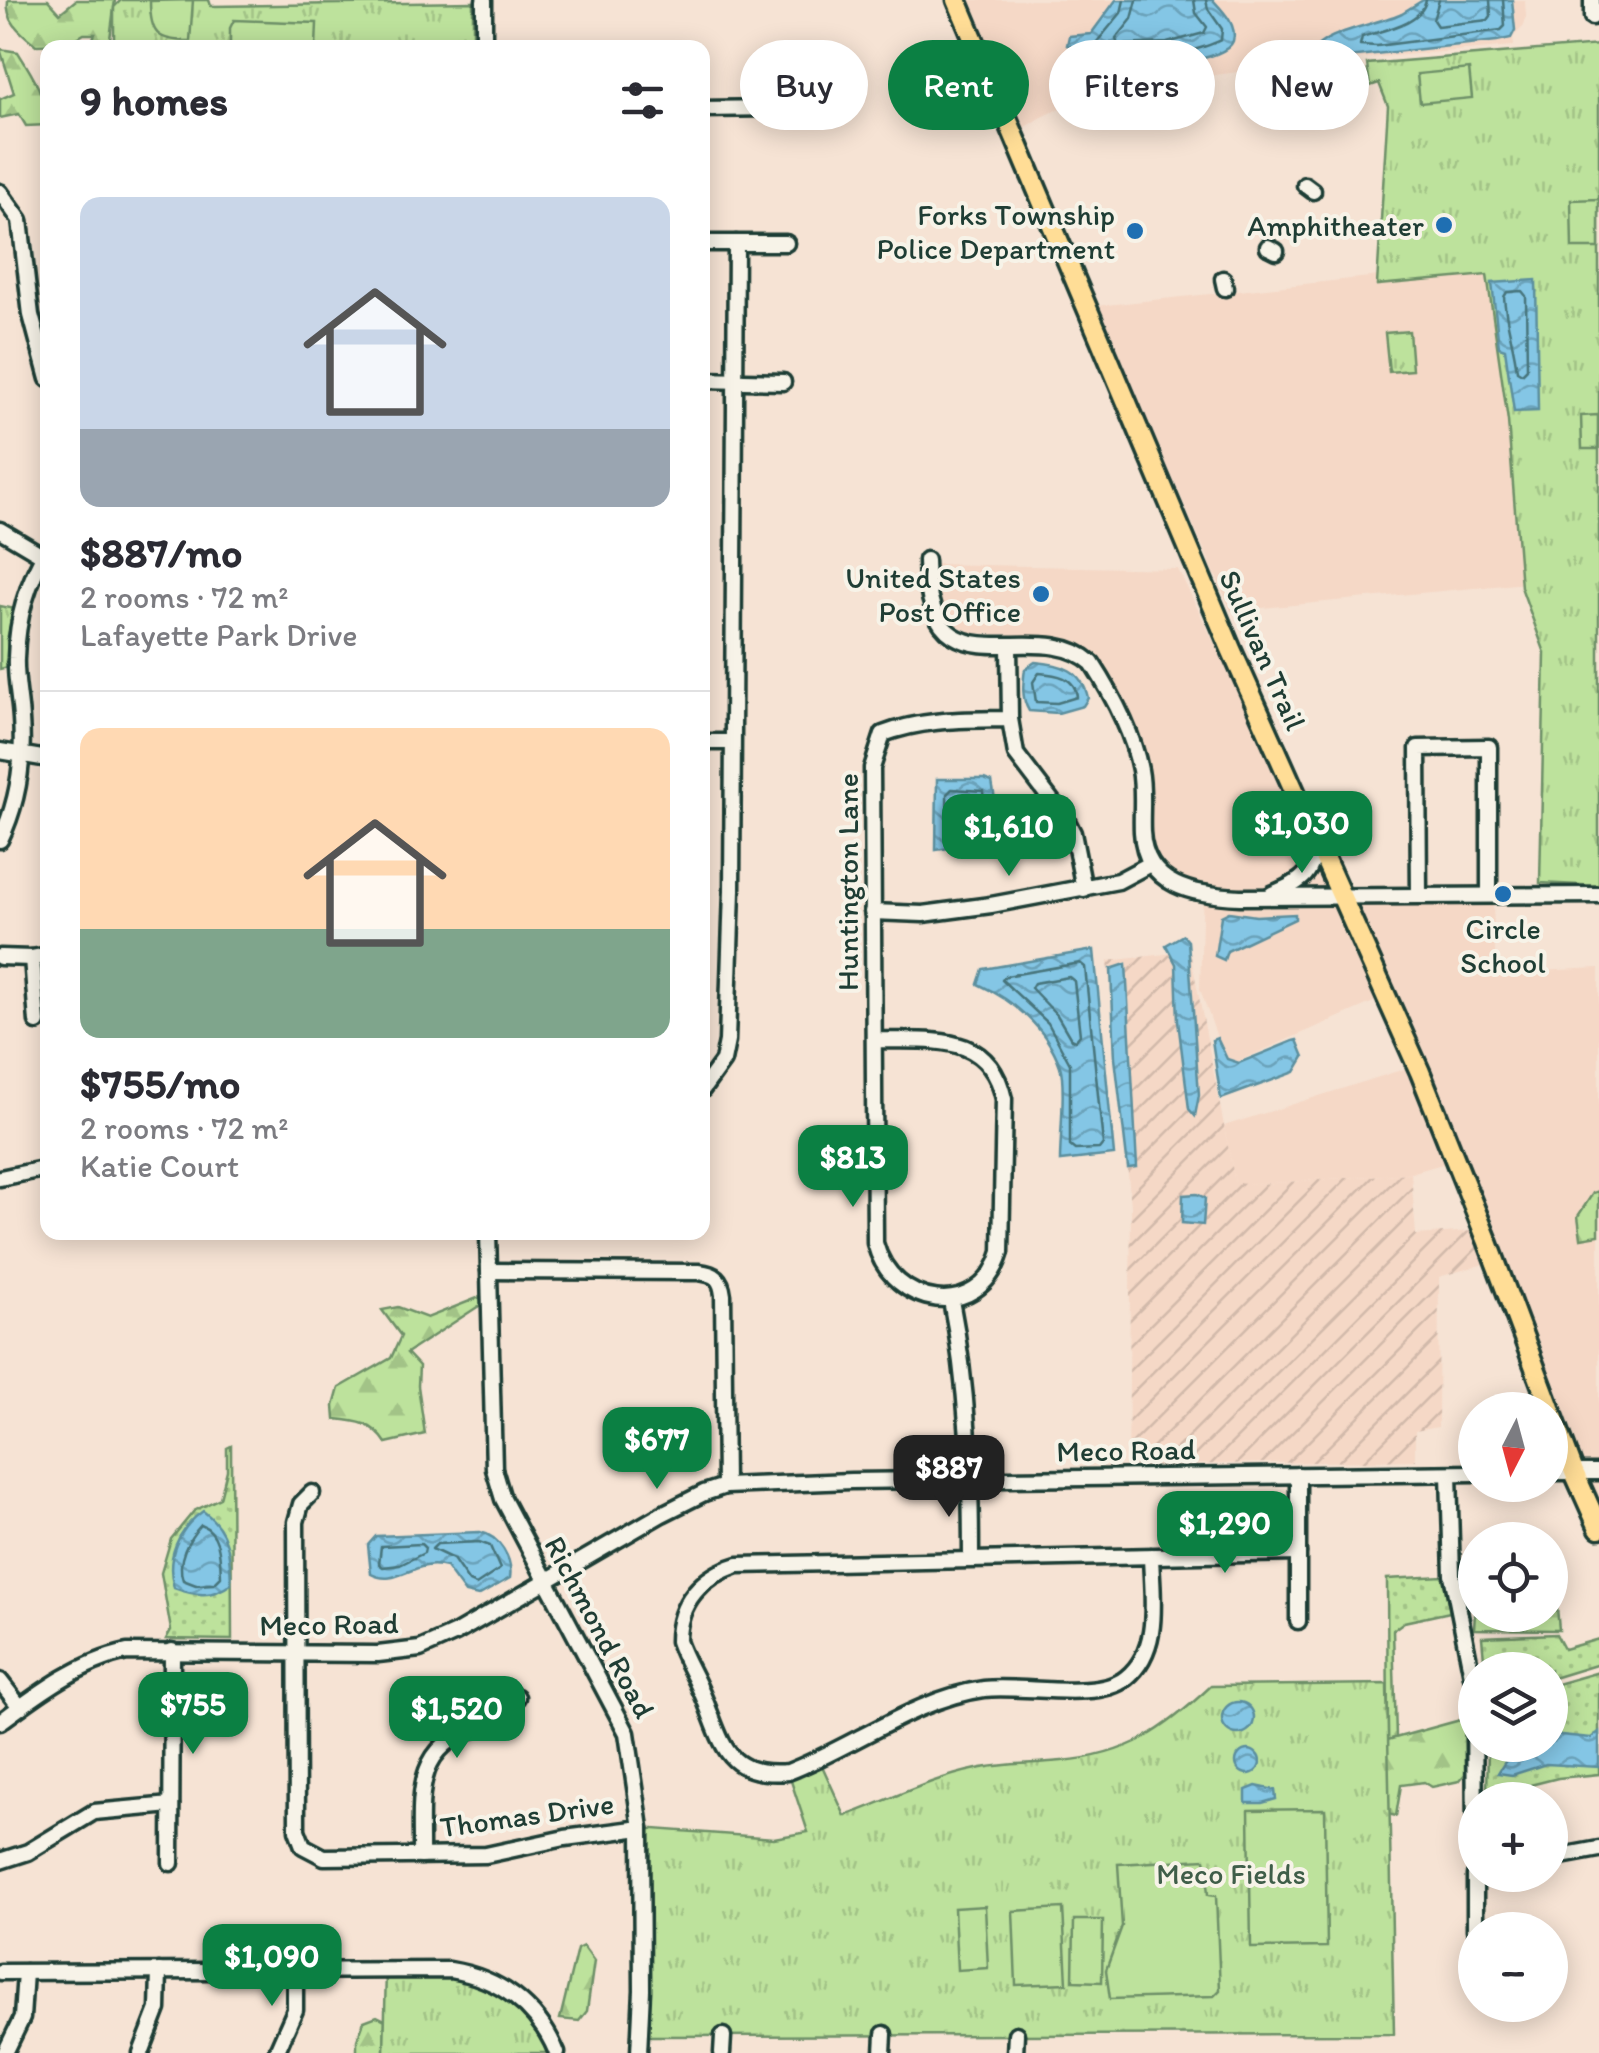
<!DOCTYPE html>
<meta charset="utf-8">
<style>
:root{--surface:#fff;--page:#f7f7f7;--text:#2b2b33;--muted:#7c7c81;--line:#e1e1e2;--accent:#0b8043}
body{margin:0;font-family:Itim,sans-serif;background:var(--page);color:var(--text);height:100vh;display:flex;flex-direction:column;font-size:38px;white-space:nowrap}
*{box-sizing:border-box;margin:0}
p{font-size:32px;color:var(--muted)}
.icon{flex:none;width:55px;height:55px;fill:none;stroke:currentColor;stroke-width:2;stroke-linecap:round;stroke-linejoin:round}
.map{position:relative;flex:1;overflow:hidden}
.details{position:absolute;left:40px;top:40px;width:670px;height:1200px;display:flex;flex-direction:column;background:var(--surface);border-radius:20px;box-shadow:0 5px 25px #0003}
.details>*{flex:none}
.hud{position:absolute;left:740px;top:40px;width:708px;height:90px;display:flex;gap:20px}
.needle{width:65px;rotate:186deg}
.buttons{position:absolute;left:1458px;top:1392px;display:grid;gap:20px}
.buttons a{display:grid;place-items:center;width:110px;height:110px;border-radius:50%;background:var(--surface);box-shadow:0 5px 25px #0003;font-size:50px}
.price{position:absolute;translate:-50% -85px;padding:0 22px;border-radius:20px;background:var(--accent);color:#fff;font-size:32px;line-height:65px;filter:drop-shadow(0 2px 5px #0008)}
.price::after{content:'';position:absolute;left:50%;top:60px;width:30px;height:22px;margin-left:-15px;background:inherit;clip-path:polygon(0 0,100% 0,50% 100%)}
.price.active{background:#222;color:#fff}
ul{padding:0;list-style:none}
li{display:grid;align-content:center;gap:20px;height:530px;padding:0 40px}
li+li{border-top:2px solid var(--line)}
li span{display:grid;place-items:center;height:310px;border-radius:20px;color:#555}
li>.icon{margin-inline-start:auto}
span .icon{width:180px;height:180px;fill:#fffc;stroke-width:1}
li b{font-size:42px}
h2{display:flex;justify-content:space-between;align-items:center;height:120px;padding:0 40px;font-size:42px}
.pill{padding:0 35px;border-radius:45px;background:var(--surface);box-shadow:0 5px 25px #0003;font-size:35px;line-height:90px}
.pill.active{background:var(--accent);color:#fff}
.map>svg:first-child{display:block}
.built{fill:#f5d8c6}
.industrial{fill:url(#industrial-furrows)}
.grass{fill:url(#grass-dots);stroke:#6e9068;stroke-width:2.5}
.forest{fill:url(#forest-firs);stroke:#6e9068;stroke-width:2.5}
.park{fill:url(#park-tufts);stroke:#6e9068;stroke-width:2.5}
.garden{fill:#bde29c;stroke:#6e9068;stroke-width:2.5}
.water{fill:url(#water-waves);stroke:#5c8f9e;stroke-width:2.5}
.lines{fill:none;stroke-linecap:round;stroke-linejoin:round}
.shore{stroke:#47747b;stroke-width:2.5}
.minor-casing{stroke:#1f3d34;stroke-width:21}
.major-casing{stroke:#1f3d34;stroke-width:25}
.minor{stroke:#f7f3e8;stroke-width:14}
.major{stroke:#ffdd96;stroke-width:18}
.poi-dot{fill:#1f6fb2;stroke:#f7f3e8;stroke-width:4}
.labels{text-anchor:middle;dominant-baseline:central;stroke-width:8;stroke-linejoin:round;paint-order:stroke}
.poi-label{font-size:30px;fill:#1f3d34;stroke:#f7f3e8;text-anchor:end}
.street-label{font-size:30px;fill:#1f3d34;stroke:#f7f3e8}
.park-label{font-size:30px;fill:#3f5e49;stroke:#f7f3e8}
</style>
<div class="map">
<svg width="1599" height="2053" viewBox="0 0 1599 2053">
<defs>
<pattern id="industrial-furrows" width="10" height="10" patternUnits="userSpaceOnUse" patternTransform="scale(2.5)"><rect width="10" height="10" fill="#f5d8c6"/><path d="M-1 1l2-2M0 10L10 0M9 11l2-2" fill="none" stroke="#d2baab"/></pattern>
<pattern id="grass-dots" width="8" height="8" patternUnits="userSpaceOnUse" patternTransform="scale(2.5)"><rect width="8" height="8" fill="#bde29c"/><path d="M2 2h.1M6 6h.1" fill="none" stroke="#a2c387" stroke-width="1.8" stroke-linecap="round"/></pattern>
<pattern id="forest-firs" width="22" height="20" patternUnits="userSpaceOnUse" patternTransform="scale(2.5)"><rect width="22" height="20" fill="#bde29c"/><path d="M5 1l3.5 6h-7zM16 11l3.5 6h-7z" fill="#a2c387"/></pattern>
<pattern id="park-tufts" width="24" height="20" patternUnits="userSpaceOnUse" patternTransform="scale(2.5)"><rect width="24" height="20" fill="#bde29c"/><path d="M3 7l-1-3M5 7V3M7 7l1-3M15 17l-1-3M17 17v-4M19 17l1-3" fill="none" stroke="#a2c387"/></pattern>
<pattern id="water-waves" width="16" height="10" patternUnits="userSpaceOnUse" patternTransform="scale(2.5)"><rect width="16" height="10" fill="#84c6e5"/><path d="M0 5q4-4 8 0t8 0" fill="none" stroke="#6ba2ba"/></pattern>
</defs>
<rect width="100%" height="100%" fill="#f6e3d4"/>
<filter id="ink" filterUnits="userSpaceOnUse"><feTurbulence type="fractalNoise" baseFrequency=".01" numOctaves="2"/><feDisplacementMap in="SourceGraphic" scale="20" xChannelSelector="R" yChannelSelector="G"/><feConvolveMatrix kernelMatrix="1 2 1 2 8 2 1 2 1" color-interpolation-filters="sRGB"/></filter>
<g filter="url(#ink)">
<g class="built">
<polygon points="965,0 1525,0 1526,17 1524,26 1513,37 1514,46 1308,63 1099,90 1038,119 1014,134"/>
<polygon points="1493,264 1538,582 1231,611 1097,306"/>
<polygon points="936,564 1178,569 1344,905 1493,905 1496,973 1599,968 1599,1529 1460,1159 1411,1173 1260,1184 1235,1183 1224,1126 1420,1064 1385,997 1227,1066 1200,989 1203,886 1178,880 1157,858 1149,825 1150,773 1106,668 1078,644 1047,636 972,633 955,624 941,608"/>
</g>
<polygon class="industrial" points="1190,951 1235,1182 1260,1184 1411,1173 1416,1235 1472,1231 1484,1264 1439,1277 1438,1427 1415,1431 1415,1460 1128,1466 1131,1206 1108,961"/>
<g class="grass">
<polygon points="231,1446 232,1640 166,1639 171,1630 161,1573 171,1539 194,1511 220,1498 227,1470 227,1448"/>
<polygon points="1443,1576 1450,1612 1404,1622 1393,1630 1396,1738 1388,1740 1387,1579"/>
<polygon points="1556,1634 1564,1649 1599,1639 1599,1664 1550,1679 1550,1670 1485,1670 1482,1637"/>
<polygon points="1599,1672 1599,1774 1558,1778 1487,1796 1488,1745 1550,1745 1550,1686"/>
</g>
<g class="forest">
<path d="M8,0h40l12,13 16,-13h39l-6,47h-20l6,-13h-11l-17,10 -31,1c-15,-12 -31,-24 -28,-45z"/>
<path d="M0,49l18,3c14,22 30,47 29,73l-21,1 -7,-12 -19,4v-19l14,-6z"/>
<polygon points="1599,1191 1599,1235 1581,1238 1578,1216 1593,1193"/>
<path d="M480,1297l2,7 -75,49 12,13 -1,20 7,48 -39,9c-13,-20 -27,-22 -51,-24l-1,-13 5,-18 52,-30 10,-22 -19,-26 16,-3 29,11z"/>
<polygon points="1552,1554 1558,1559 1554,1574 1559,1630 1474,1629 1475,1612 1475,1615 1550,1615"/>
<polygon points="1464,1719 1465,1774 1459,1781 1432,1787 1424,1782 1401,1785 1396,1816 1379,1812 1384,1741"/>
<polygon points="583,1946 594,1961 587,2011 579,2021 560,2019 577,1949"/>
<polygon points="377,2016 385,2020 384,2053 357,2053 357,2040 364,2021"/>
</g>
<g class="park">
<polygon points="121,0 209,0 211,6 473,2 473,47 114,48 114,7"/>
<polygon points="1599,45 1599,886 1540,883 1545,653 1521,587 1508,421 1487,275 1377,285 1388,106 1379,83 1370,86 1367,64"/>
<polygon points="1409,331 1412,370 1389,372 1385,333"/>
<polygon points="0,606 15,609 7,639 8,667 0,669"/>
<path d="M1387,1684l7,350 -754,2 1,-208 133,10 34,-6 -20,-60 31,-13 26,57c44,-16 87,-38 132,-47 28,-6 57,-5 85,-8 67,-6 102,-31 149,-75z"/>
<polygon points="432,1969 510,1993 557,2053 384,2053 386,1970"/>
</g>
<g class="garden">
<path d="M193,0l-3,41c-33,0 -40,-7 -40,-40z"/>
<polygon points="234,20 317,23 316,47 230,47 230,28"/>
<polygon points="1469,69 1472,98 1420,103 1417,74"/>
<polygon points="1599,199 1599,248 1572,248 1571,200"/>
<polygon points="1598,415 1598,449 1582,449 1581,416"/>
<polygon points="1325,1809 1327,1947 1251,1948 1249,1810"/>
<polygon points="1205,1859 1208,1895 1216,1896 1220,1990 1214,1996 1110,1999 1106,1970 1122,1926 1118,1864"/>
<polygon points="985,1906 988,1968 957,1970 954,1908"/>
<polygon points="1063,1908 1067,1983 1016,1985 1013,1911"/>
<polygon points="1074,1920 1103,1920 1102,1982 1073,1981"/>
</g>
<g class="water">
<path d="M1116,0h97c9,10 25,25 20,41 -8,22 -99,29 -121,27 -8,-1 -14,-5 -22,-9l-2,-8 -21,-6 2,-9 22,-2z"/>
<path d="M1423,0h89l3,30 -4,8 -14,3 -187,20 -1,-3c9,-27 68,-33 93,-45 7,-4 14,-9 21,-13z"/>
<polygon points="1536,280 1538,411 1514,412 1505,349 1499,347 1492,283"/>
<path d="M1035,662c27,2 47,8 53,36l-5,8 -25,7 -29,-2c-8,-13 -6,-28 -4,-42z"/>
<polygon points="937,779 984,779 992,782 1002,840 936,850"/>
<polygon points="1229,912 1256,916 1295,914 1295,919 1227,951 1224,960 1215,956 1221,916"/>
<polygon points="1183,935 1188,941 1199,1095 1195,1116 1189,1109 1178,1021 1176,964 1166,945"/>
<path d="M1094,950l20,205 -54,6c0,-22 6,-76 0,-95 -13,-38 -47,-66 -82,-82l5,-15z"/>
<polygon points="1126,964 1137,1167 1128,1168 1115,1058 1111,969"/>
<polygon points="1217,1038 1227,1059 1239,1063 1293,1041 1297,1040 1304,1057 1295,1072 1221,1099 1212,1040"/>
<polygon points="1197,1194 1205,1198 1203,1225 1182,1223 1183,1195"/>
<path d="M203,1511c26,19 27,42 28,73 -19,14 -35,12 -57,4 -9,-30 4,-59 29,-77z"/>
<path d="M480,1532c19,4 33,26 30,46l-32,18 -13,-3 -19,-26c-33,-9 -48,21 -75,7l-3,-29 8,-9z"/>
<circle cx="1238" cy="1718" r="16"/>
<path d="M1599,1732v35l-53,-3 -34,11 -14,-2c18,-29 18,-28 52,-28v-11l41,4z"/>
<circle cx="1248" cy="1762" r="12"/>
<polygon points="1256,1786 1275,1790 1276,1799 1262,1803 1246,1803 1246,1790"/>
</g>
<g class="lines">
<g class="shore">
<path d="M1124,0l-3,13 -25,30 3,10c26,15 96,0 122,-13l1,-11 -14,-20 -2,-9"/>
<polyline points="1137,0 1132,19 1116,39 1118,45 1167,43 1204,33 1207,27 1196,13 1194,0"/>
<path d="M1426,0c-4,24 -44,30 -64,37l-2,8 17,1 124,-16 4,-4 -2,-26"/>
<polyline points="1439,0 1433,20 1437,26 1488,20 1491,16 1490,0"/>
<path d="M1522,291l4,5 1,73 -5,5 -5,-3c-3,-26 -11,-47 -13,-74l3,-5z"/>
<path d="M1039,673c17,1 37,4 38,24l-20,6 -21,-1 -3,-20z"/>
<polygon points="952,789 983,791 987,832 948,837 947,794"/>
<polygon points="1080,963 1085,967 1103,1144 1099,1149 1075,1150 1070,1146 1070,1064 1048,1023 1002,980 1006,976"/>
<polygon points="1069,977 1074,981 1080,1035 1075,1041 1071,1039 1057,1015 1031,988 1034,983"/>
<path d="M201,1525c20,7 19,33 20,52l-7,7 -18,1 -13,-5c-7,-19 5,-41 18,-55z"/>
<polygon points="479,1542 490,1546 500,1569 476,1585 469,1582 453,1559 432,1549 437,1544"/>
<polygon points="421,1544 425,1548 424,1553 400,1565 383,1567 379,1564 381,1546"/>
</g>
<defs>
<g id="minor">
<polyline points="484,0 484,48"/>
<polyline points="1592,17 1592,0"/>
<polyline points="702,109 785,108"/>
<polyline points="1305,185 1313,191"/>
<polyline points="0,192 20,220 31,315 48,379"/>
<polyline points="702,243 786,243"/>
<polyline points="1268,247 1276,251"/>
<polyline points="1223,279 1225,288"/>
<polyline points="702,380 783,382"/>
<polyline points="0,530 42,555 45,552"/>
<path d="M926,560c1,140 109,52 166,103 20,31 41,71 48,107 4,20 1,42 2,62 3,55 53,63 98,65l359,-2"/>
<polyline points="1009,646 1010,719 1016,754 1067,821 1073,833 1084,889"/>
<polyline points="702,742 732,742"/>
<polyline points="0,751 48,759"/>
<path d="M0,840c18,-37 24,-80 21,-121 -1,-20 -6,-41 -5,-61 1,-39 11,-76 32,-110"/>
<path d="M1272,894c33,-14 41,-19 44,-56"/>
<polyline points="1419,895 1418,748 1489,747 1489,895"/>
<polyline points="872,912 923,914 991,905 1118,881 1150,864"/>
<polyline points="0,957 32,958 48,955"/>
<polyline points="32,958 37,1022"/>
<path d="M875,1040c56,2 114,-10 129,59l-3,153c-21,71 -109,56 -126,-9l-3,-475 11,-34c42,-16 83,-14 127,-15"/>
<polyline points="702,1090 723,1061 727,1041 732,890 736,243"/>
<polyline points="0,1178 48,1168"/>
<polyline points="488,1232 494,1469 503,1499 627,1733 641,1828 642,1990 639,2053"/>
<path d="M489,1271l210,1c16,2 22,6 24,23l2,191"/>
<path d="M951,1300c17,87 20,171 20,259"/>
<polyline points="1550,1445 1551,1420"/>
<polyline points="1550,1472 1599,1472"/>
<polyline points="1449,1474 1452,1575 1474,1686 1475,1852"/>
<polyline points="1298,1475 1298,1621"/>
<polyline points="312,1493 301,1504 296,1522 297,1830 303,1846 324,1857 486,1855 565,1838 641,1828"/>
<path d="M1151,1556c1,41 11,93 -25,122 -29,24 -104,6 -142,11 -67,9 -133,59 -196,83 -66,6 -65,-32 -87,-81 -7,-17 -17,-32 -23,-50 0,-39 24,-65 60,-76l560,-12"/>
<polyline points="0,1681 20,1707"/>
<path d="M0,1722c39,-29 80,-60 127,-70l251,2 42,-5 36,-16 206,-119 42,-21 21,-7 126,-5 624,-8"/>
<path d="M421,1856c1,-53 -10,-107 53,-127 20,-7 32,-12 43,-32"/>
<polyline points="1550,1858 1599,1849"/>
<polyline points="0,1861 28,1852 94,1812 171,1805"/>
<polyline points="171,1863 172,1651"/>
<polyline points="1475,1875 1475,1930"/>
<path d="M0,1972l450,-2c49,8 88,36 107,83"/>
<polyline points="5,2053 22,2018 25,1972"/>
<polyline points="141,2053 158,2009 159,1971"/>
<polyline points="276,2053 295,2010 295,1970"/>
<polyline points="722,2053 723,2036"/>
<polyline points="883,2053 884,2034"/>
<polyline points="1015,2053 1016,2034"/>
</g>
<polyline id="major" points="957,0 1231,649 1420,1072 1488,1242 1574,1472 1599,1528"/>
</defs>
<use href="#minor" class="minor-casing"/>
<use href="#major" class="major-casing"/>
<use href="#minor" class="minor"/>
<use href="#major" class="major"/>
</g>
</g>
<g class="poi-dot">
<circle cx="1444" cy="225" r="10"/>
<circle cx="1135" cy="231" r="10"/>
<circle cx="1041" cy="594" r="10"/>
<circle cx="1503" cy="894" r="10"/>
</g>
<g class="labels">
<g class="poi-label">
<text x="1115" y="214">Forks Township<tspan x="1115" dy="34">Police Department</tspan></text>
<text x="1424" y="225">Amphitheater</text>
<text x="1021" y="577">United States<tspan x="1021" dy="34">Post Office</tspan></text>
<text x="1503" y="928" text-anchor="middle">Circle<tspan x="1503" dy="34">School</tspan></text>
</g>
<g class="street-label">
<text transform="translate(1263 650) rotate(66)">Sullivan Trail</text>
<text transform="translate(847 882) rotate(-90)">Huntington Lane</text>
<text transform="translate(1126 1450) rotate(-1)">Meco Road</text>
<text transform="translate(329 1624) rotate(-1)">Meco Road</text>
<text transform="translate(600 1627) rotate(62)">Richmond Road</text>
<text transform="translate(527 1815) rotate(-8)">Thomas Drive</text>
</g>
<g class="park-label">
<text x="1231" y="1873">Meco Fields</text>
</g>
</g>
</svg>
<div class="buttons">
<a><svg class="needle" viewBox="-14 -14 28 28"><path d="M0-13l5 13h-10z" fill="#e53935"/><path d="M0 13l5-13h-10z" fill="#7c7c81"/></svg></a>
<a><svg class="icon" aria-label="locate" viewBox="0 0 24 24"><circle cx="12" cy="12" r="6"/><path d="M12 2v4M12 18v4M2 12h4M18 12h4"/></svg></a>
<a><svg class="icon" aria-label="layers" viewBox="0 0 24 24"><path d="M12 4l9 5-9 5-9-5zM3 14l9 5 9-5"/></svg></a>
<a>+</a>
<a>−</a>
</div>
<b class="price" style="left:1302px;top:876px">$1,030</b>
<b class="price" style="left:1009px;top:879px">$1,610</b>
<b class="price" style="left:853px;top:1210px">$813</b>
<b class="price" style="left:657px;top:1492px">$677</b>
<b class="price active" style="left:949px;top:1520px">$887</b>
<b class="price" style="left:1225px;top:1576px">$1,290</b>
<b class="price" style="left:193px;top:1757px">$755</b>
<b class="price" style="left:457px;top:1761px">$1,520</b>
<b class="price" style="left:272px;top:2009px">$1,090</b>
<div class="hud">
<a class="pill">Buy</a>
<a class="pill active">Rent</a>
<a class="pill">Filters</a>
<a class="pill">New</a>
</div>
<section class="details">
<h2>9 homes<svg class="icon" aria-label="filters" viewBox="0 0 24 24"><path d="M4 7h16M4 17h16"/><circle cx="9" cy="7" r="2"/><circle cx="15" cy="17" r="2"/></svg></h2>
<ul>
<li><span style="background:linear-gradient(#c9d6e8 75%,#9aa5b1 0)"><svg class="icon" aria-label="home" viewBox="0 0 24 24"><path d="M3 11l9-7 9 7M6 9v11h12V9"/></svg></span><div><b>$887/mo</b><p>2 rooms · 72 m²</p><p>Lafayette Park Drive</p></div></li>
<li><span style="background:linear-gradient(#ffd9b3 65%,#7fa58c 0)"><svg class="icon" aria-label="home" viewBox="0 0 24 24"><path d="M3 11l9-7 9 7M6 9v11h12V9"/></svg></span><div><b>$755/mo</b><p>2 rooms · 72 m²</p><p>Katie Court</p></div></li>
</ul>
</section>
</div>
